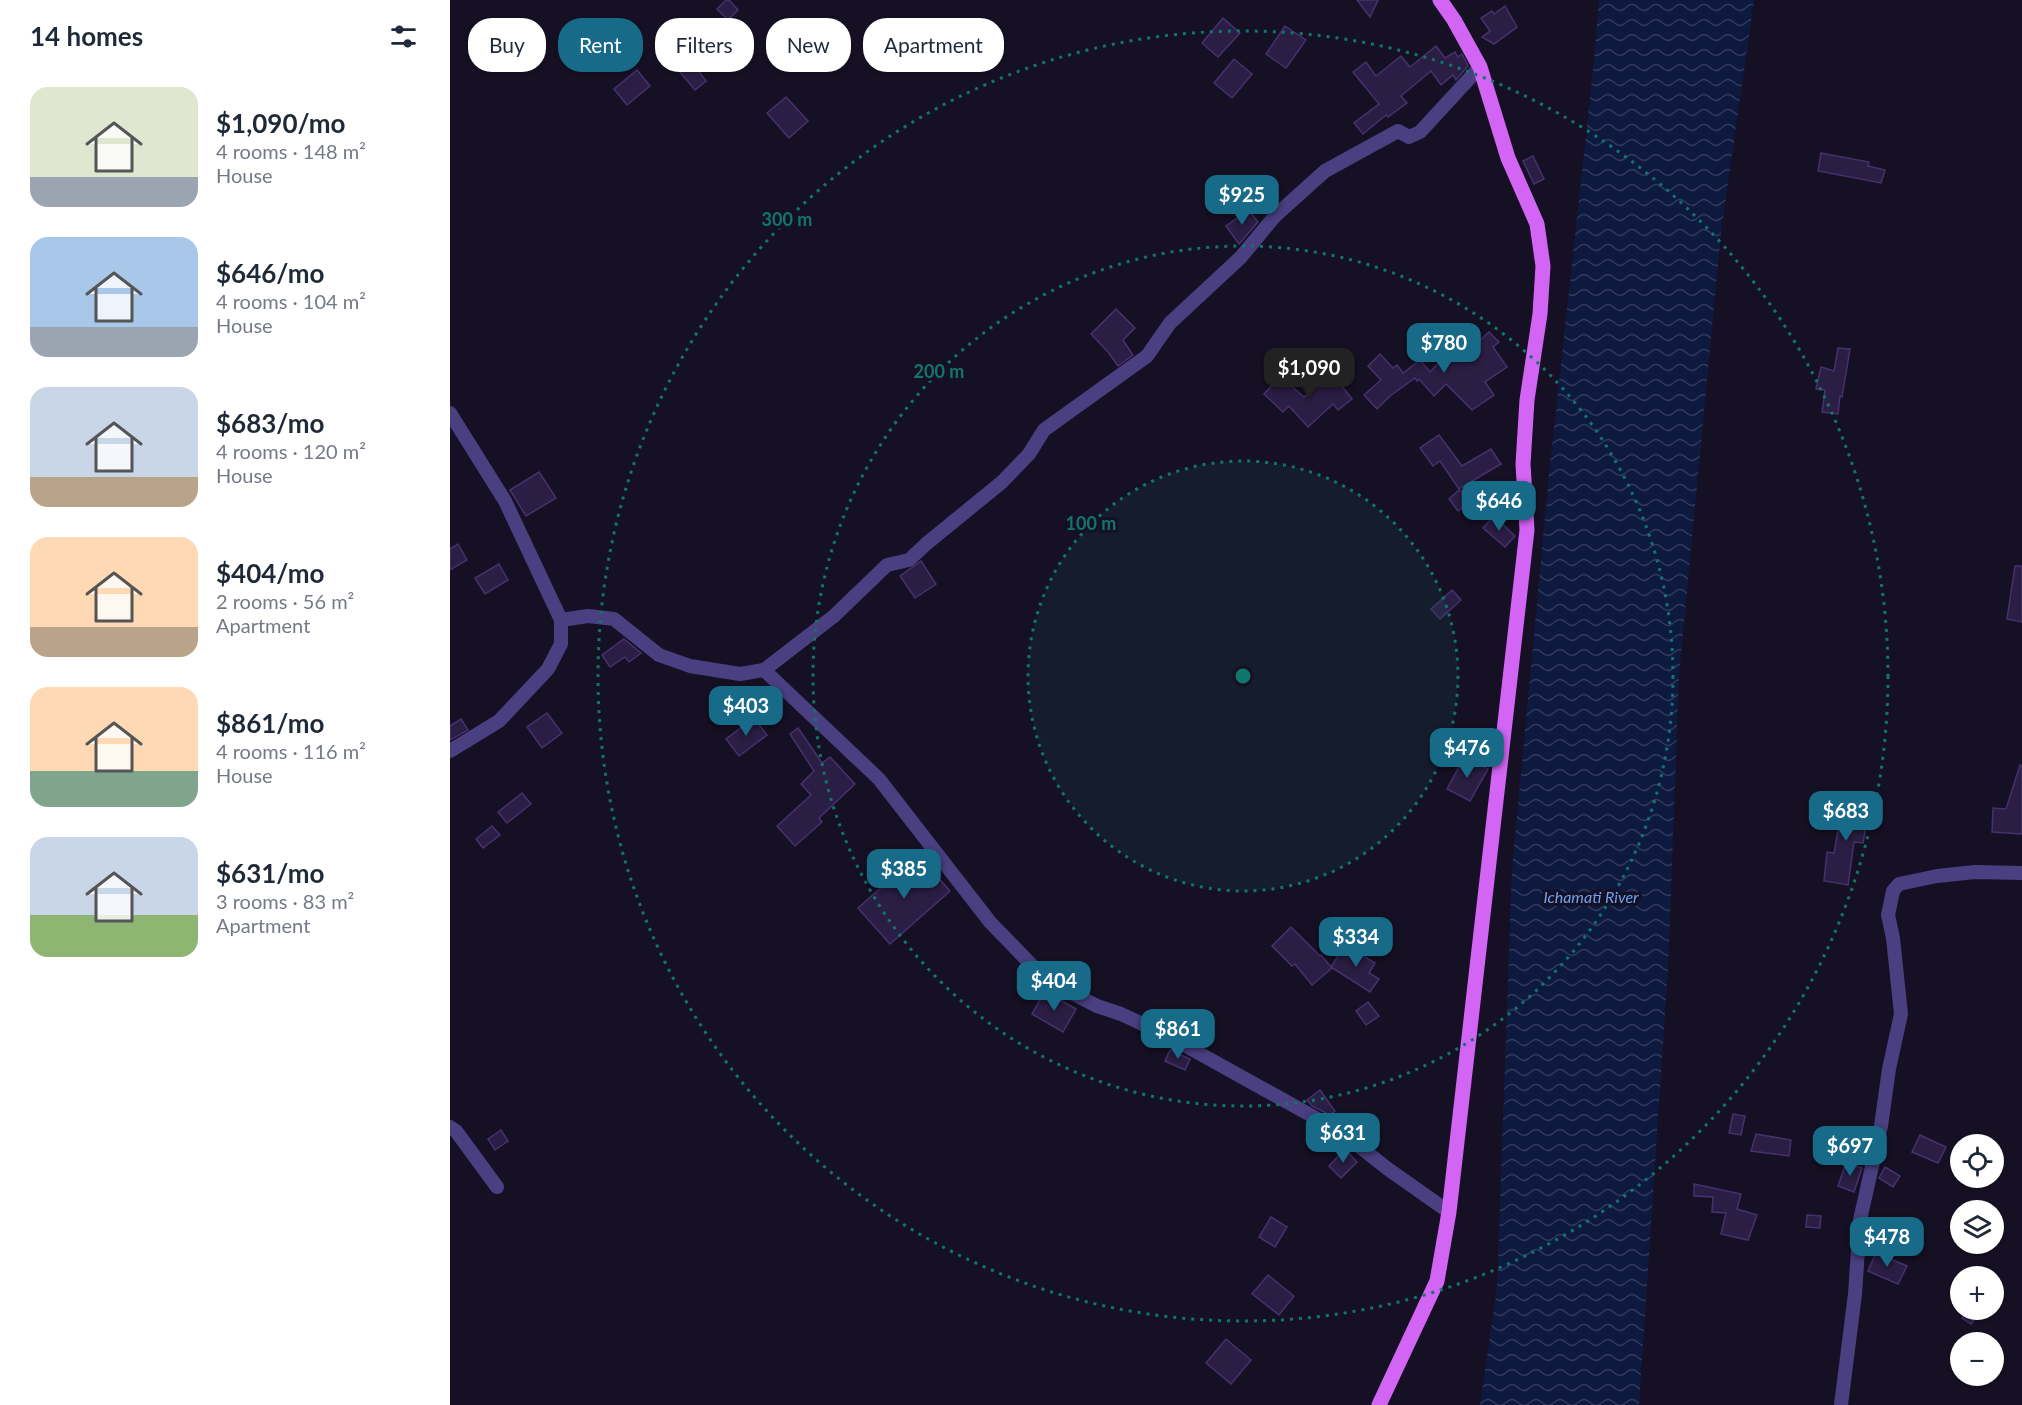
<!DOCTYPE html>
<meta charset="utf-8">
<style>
:root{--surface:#fff;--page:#f6f6f7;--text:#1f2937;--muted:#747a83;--accent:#186a89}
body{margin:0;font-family:Lato,sans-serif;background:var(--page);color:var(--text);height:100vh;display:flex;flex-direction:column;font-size:22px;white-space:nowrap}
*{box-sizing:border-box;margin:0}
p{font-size:20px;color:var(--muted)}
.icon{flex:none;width:33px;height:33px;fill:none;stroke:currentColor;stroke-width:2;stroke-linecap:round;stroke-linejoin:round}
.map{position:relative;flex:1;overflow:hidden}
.details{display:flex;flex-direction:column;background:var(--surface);width:450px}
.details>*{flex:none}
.hud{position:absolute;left:18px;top:18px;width:570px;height:54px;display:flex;gap:12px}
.tools{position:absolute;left:1500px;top:1134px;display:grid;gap:12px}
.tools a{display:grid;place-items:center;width:54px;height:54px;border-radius:50%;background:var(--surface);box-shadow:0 2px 4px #0004;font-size:30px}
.price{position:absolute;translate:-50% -51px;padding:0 14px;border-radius:12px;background:var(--accent);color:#fff;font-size:20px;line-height:39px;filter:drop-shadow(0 2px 3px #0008)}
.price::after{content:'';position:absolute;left:50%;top:36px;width:18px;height:14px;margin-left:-9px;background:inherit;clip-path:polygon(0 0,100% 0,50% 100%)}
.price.selected{background:#222;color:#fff}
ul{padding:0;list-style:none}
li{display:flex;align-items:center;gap:18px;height:150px;padding:0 30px}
li span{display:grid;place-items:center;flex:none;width:168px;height:120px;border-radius:18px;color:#555}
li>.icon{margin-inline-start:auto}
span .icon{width:72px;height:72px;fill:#fffc;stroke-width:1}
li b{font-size:26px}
h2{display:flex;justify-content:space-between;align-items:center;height:72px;padding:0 30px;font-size:26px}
.pill{padding:0 21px;border-radius:24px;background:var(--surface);box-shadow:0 2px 4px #0004;font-size:21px;line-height:54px}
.pill.selected{background:var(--accent);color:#fff}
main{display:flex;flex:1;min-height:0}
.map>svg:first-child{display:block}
.water{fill:url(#water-waves)}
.building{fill:#2b1e44;stroke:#46316e;stroke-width:1.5}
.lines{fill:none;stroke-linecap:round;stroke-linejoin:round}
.street{stroke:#4a3f80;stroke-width:14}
.primary{stroke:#d265f4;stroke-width:15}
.ring{fill:none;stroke:#0f766e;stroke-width:3;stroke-dasharray:3 6}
.labels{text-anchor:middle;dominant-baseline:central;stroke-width:6;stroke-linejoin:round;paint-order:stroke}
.water-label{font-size:16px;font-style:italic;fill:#6ba3f5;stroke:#161024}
.centre{fill:#0f766e;stroke:#161024;stroke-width:3}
.ring-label{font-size:18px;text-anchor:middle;font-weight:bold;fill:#0f766e;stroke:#161024;stroke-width:6;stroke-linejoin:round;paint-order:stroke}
</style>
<main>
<section class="details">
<h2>14 homes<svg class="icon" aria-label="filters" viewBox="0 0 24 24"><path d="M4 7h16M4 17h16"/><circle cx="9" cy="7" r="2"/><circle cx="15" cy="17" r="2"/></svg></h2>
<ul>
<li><span style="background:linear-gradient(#dfe7d0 75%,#9aa5b1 0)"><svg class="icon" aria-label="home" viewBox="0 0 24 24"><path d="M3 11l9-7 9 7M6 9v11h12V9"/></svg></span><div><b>$1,090/mo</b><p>4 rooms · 148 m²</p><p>House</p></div></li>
<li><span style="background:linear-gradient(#a9c7e8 75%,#9aa5b1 0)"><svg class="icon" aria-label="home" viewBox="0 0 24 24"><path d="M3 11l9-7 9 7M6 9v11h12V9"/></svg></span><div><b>$646/mo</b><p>4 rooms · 104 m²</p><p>House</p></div></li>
<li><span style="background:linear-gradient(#c9d6e8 75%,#b9a48a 0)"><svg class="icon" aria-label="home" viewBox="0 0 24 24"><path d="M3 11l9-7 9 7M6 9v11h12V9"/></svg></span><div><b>$683/mo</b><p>4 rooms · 120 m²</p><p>House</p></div></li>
<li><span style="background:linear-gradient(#ffd9b3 75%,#b9a48a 0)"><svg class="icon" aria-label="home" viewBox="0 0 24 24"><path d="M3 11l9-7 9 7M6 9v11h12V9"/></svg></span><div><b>$404/mo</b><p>2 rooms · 56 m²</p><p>Apartment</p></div></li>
<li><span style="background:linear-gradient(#ffd9b3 70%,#7fa58c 0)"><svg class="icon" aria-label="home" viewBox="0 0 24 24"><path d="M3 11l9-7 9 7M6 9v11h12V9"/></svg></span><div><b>$861/mo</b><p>4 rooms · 116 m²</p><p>House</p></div></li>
<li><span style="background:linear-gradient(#c9d6e8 65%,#8fb573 0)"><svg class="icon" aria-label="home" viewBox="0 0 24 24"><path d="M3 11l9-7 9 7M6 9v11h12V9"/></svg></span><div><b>$631/mo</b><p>3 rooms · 83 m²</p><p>Apartment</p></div></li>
</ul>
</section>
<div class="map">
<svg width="1572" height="1405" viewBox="0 0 1572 1405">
<defs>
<pattern id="water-waves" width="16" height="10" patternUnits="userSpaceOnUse" patternTransform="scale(1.5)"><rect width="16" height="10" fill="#0e1940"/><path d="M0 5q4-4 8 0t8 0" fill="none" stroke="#313a5c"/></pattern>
</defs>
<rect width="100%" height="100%" fill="#161024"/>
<polygon class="water" points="1149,0 1304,0 1271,232 1229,675 1218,969 1189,1405 1030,1405 1047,1288 1062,869 1099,475 1142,80"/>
<g class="building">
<polygon points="276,0 279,0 288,10 278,20 267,9"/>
<polygon points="907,0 928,0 920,17"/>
<polygon points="1055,6 1067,27 1044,44 1032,37 1040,31 1031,18 1042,11 1044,14"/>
<polygon points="773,18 790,33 768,57 752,43"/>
<polygon points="835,26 856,40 836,68 816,54"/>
<polygon points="986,46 995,58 1005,52 1008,57 1012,54 1018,66 1006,80 1003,75 991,85 981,71 951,96 957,103 938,117 936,115 913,134 904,123 929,104 903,72 916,62 926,76 951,56 960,67"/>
<polygon points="784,59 802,74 782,98 764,83"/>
<polygon points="242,62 256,81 245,90 230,72"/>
<polygon points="187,70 200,86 177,105 164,89"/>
<polygon points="336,97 358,121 339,138 317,113"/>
<polygon points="1371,153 1419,162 1418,166 1435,170 1431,183 1368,171"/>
<polygon points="1083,156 1094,179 1084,184 1073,161"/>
<polygon points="799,210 808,222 789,244 776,226"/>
<polygon points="666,309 685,328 673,340 683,355 668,366 658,352 641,334"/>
<polygon points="1039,332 1049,342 1043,347 1057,367 1035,382 1044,395 1022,410 996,384 984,396 969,379 967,381 965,378 940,396 927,409 914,395 931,380 918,366 930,354 943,368 947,365 953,373 970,360 980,372 1005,346 1014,355"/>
<polygon points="1388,348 1400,349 1392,397 1390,396 1388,414 1372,412 1375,390 1366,389 1371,367 1384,371"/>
<polygon points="882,374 902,399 888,410 883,404 858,427 839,406 833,412 814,394 830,376 854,397"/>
<polygon points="989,435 1012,466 1041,449 1051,464 1009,489 990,461 983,466 970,448"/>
<polygon points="89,472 106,498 76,516 60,490"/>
<polygon points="1009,490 1023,499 1008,511 999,499"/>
<polygon points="1044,516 1065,536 1055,547 1033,528"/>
<polygon points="8,544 17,560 0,570 0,549"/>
<polygon points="471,561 486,584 465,598 450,576"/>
<polygon points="49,564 58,580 35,594 25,578"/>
<polygon points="1565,566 1572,566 1572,622 1557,619"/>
<polygon points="1002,590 1011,600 990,619 981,609"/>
<polygon points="174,639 191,653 179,662 175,657 160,667 152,655"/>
<polygon points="97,713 112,733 92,748 77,727"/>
<polygon points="304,718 317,735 289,756 276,739"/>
<polygon points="11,719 18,730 0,740 0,726"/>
<polygon points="348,728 372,763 380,757 405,784 369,818 372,822 345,846 327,826 361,795 351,784 364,771 340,734"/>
<polygon points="1015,756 1038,769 1020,801 997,789"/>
<polygon points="1570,765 1572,766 1572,834 1542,832 1543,808 1556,809"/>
<polygon points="72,793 81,804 57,823 48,812"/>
<polygon points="1393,802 1420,806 1413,843 1404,842 1398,885 1374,881 1377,852 1384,853"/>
<polygon points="42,826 50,835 33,848 26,839"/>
<polygon points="468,855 500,891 440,944 408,908"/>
<polygon points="841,927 870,956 871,955 882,968 862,985 845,964 842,966 822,946"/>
<polygon points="895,945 925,963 919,973 929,979 920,992 881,967"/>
<polygon points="595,991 626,1009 613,1032 582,1014"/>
<polygon points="918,1002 929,1016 916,1025 906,1011"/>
<polygon points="720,1050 740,1059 735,1070 715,1061"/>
<polygon points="870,1090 885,1111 880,1115 862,1106 857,1100"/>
<polygon points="1283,1114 1295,1116 1291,1135 1279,1133"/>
<polygon points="51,1130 58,1141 45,1150 38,1139"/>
<polygon points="1306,1134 1341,1140 1339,1156 1301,1151"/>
<polygon points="1470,1135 1496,1147 1488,1163 1462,1152"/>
<polygon points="895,1149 907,1162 891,1178 879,1166"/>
<polygon points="1396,1163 1412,1168 1404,1192 1388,1186"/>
<polygon points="1435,1167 1450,1176 1443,1187 1429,1178"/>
<polygon points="1244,1184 1291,1194 1287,1209 1307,1215 1298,1240 1271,1234 1276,1213 1262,1212 1263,1197 1244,1196"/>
<polygon points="1357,1215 1371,1216 1370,1228 1356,1227"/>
<polygon points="821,1217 837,1227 825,1247 809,1237"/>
<polygon points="1426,1253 1457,1266 1448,1284 1418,1271"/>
<polygon points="818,1275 844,1296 829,1315 802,1294"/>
<polygon points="1518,1310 1528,1315 1521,1324 1512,1318"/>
<polygon points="776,1339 801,1360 781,1384 756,1363"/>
</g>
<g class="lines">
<g class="street">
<polyline points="0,413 55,501 111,620 111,644 98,669 49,721 0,751"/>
<polyline points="111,620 138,616 164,619 209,655 240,666 290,674 314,670 384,616 437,565 459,560 476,544 552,482 579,454 594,430 697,356 720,323 791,257 825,216 875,171 948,131 959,137 970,132 1030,67"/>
<polyline points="314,670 429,779 540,922 595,979 647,1006 671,1014 718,1036 891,1132 938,1169 999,1212"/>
<polyline points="0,1127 6,1131 47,1187"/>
<polyline points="1391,1405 1405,1294 1410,1220 1431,1126 1439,1069 1451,1014 1443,938 1438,915 1443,891 1449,884 1487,876 1525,872 1572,873"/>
</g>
<polyline class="primary" points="929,1405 987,1281 999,1212 1077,530 1073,464 1077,400 1090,314 1093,266 1087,224 1058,158 1030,67 1004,20 990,0"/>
</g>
<circle cx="793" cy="676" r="215" fill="#0f766e" fill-opacity=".12"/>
<g class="ring">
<circle cx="793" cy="676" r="215"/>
<circle cx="793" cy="676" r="430"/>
<circle cx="793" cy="676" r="645"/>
</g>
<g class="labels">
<g class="water-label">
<text x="1141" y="896">Ichamati River</text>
</g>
</g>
<circle cx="793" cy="676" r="9" class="centre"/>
<g class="ring-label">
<text x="337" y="226">300 m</text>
<text x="489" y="378">200 m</text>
<text x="641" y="530">100 m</text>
</g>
</svg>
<div class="tools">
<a><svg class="icon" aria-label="locate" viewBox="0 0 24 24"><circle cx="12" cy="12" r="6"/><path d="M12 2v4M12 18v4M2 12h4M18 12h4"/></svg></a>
<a><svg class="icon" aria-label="layers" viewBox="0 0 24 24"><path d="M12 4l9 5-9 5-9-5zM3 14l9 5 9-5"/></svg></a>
<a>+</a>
<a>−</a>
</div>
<b class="price" style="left:792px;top:226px">$925</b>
<b class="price" style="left:994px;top:374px">$780</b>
<b class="price selected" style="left:859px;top:399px">$1,090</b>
<b class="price" style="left:1049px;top:532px">$646</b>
<b class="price" style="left:296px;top:737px">$403</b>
<b class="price" style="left:1017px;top:779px">$476</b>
<b class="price" style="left:1396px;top:842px">$683</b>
<b class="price" style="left:454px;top:900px">$385</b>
<b class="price" style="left:906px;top:968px">$334</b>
<b class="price" style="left:604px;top:1012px">$404</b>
<b class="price" style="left:728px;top:1060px">$861</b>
<b class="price" style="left:893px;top:1164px">$631</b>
<b class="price" style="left:1400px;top:1177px">$697</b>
<b class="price" style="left:1437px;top:1268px">$478</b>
<div class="hud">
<a class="pill">Buy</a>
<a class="pill selected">Rent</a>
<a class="pill">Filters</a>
<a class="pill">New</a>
<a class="pill">Apartment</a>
</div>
</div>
</main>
